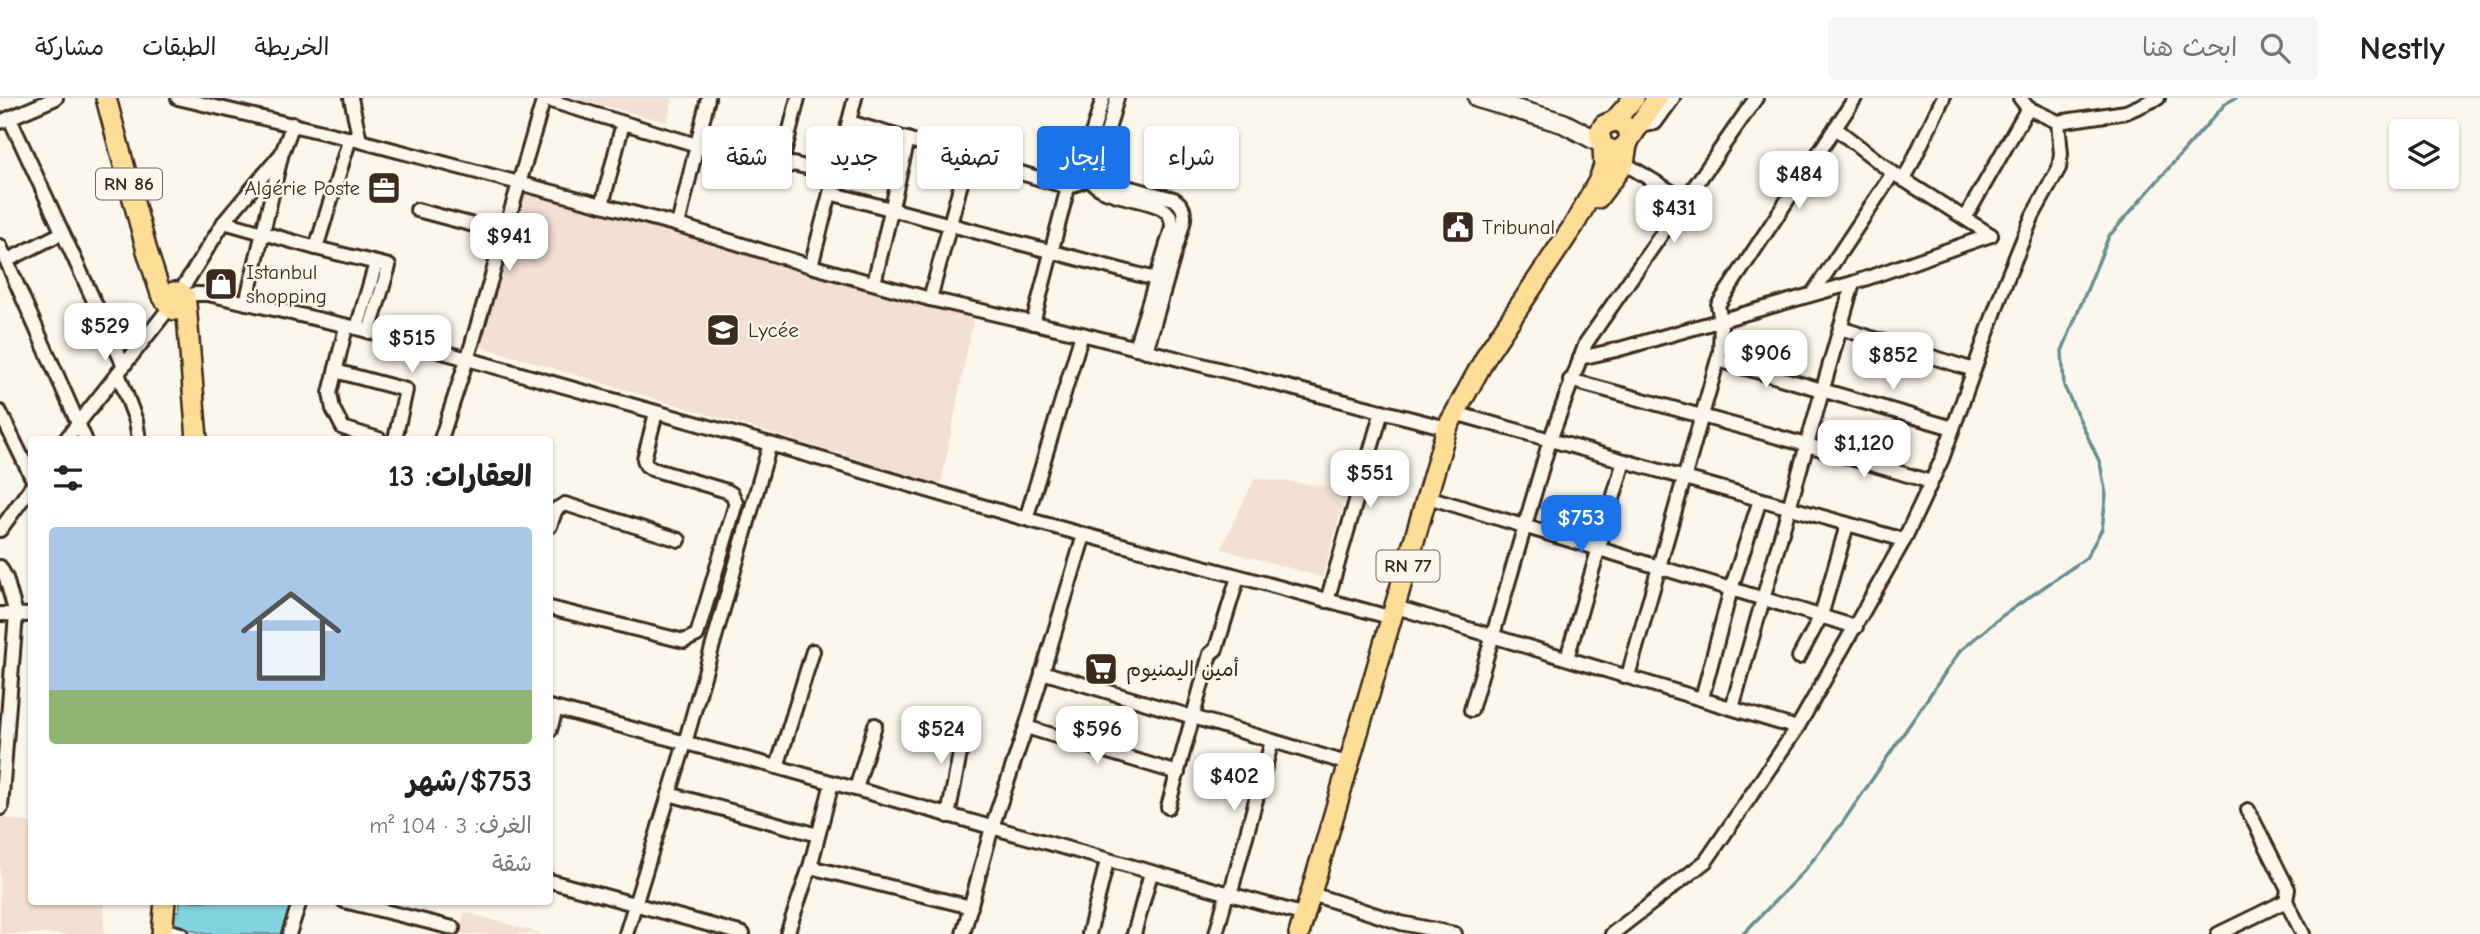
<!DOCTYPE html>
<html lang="ar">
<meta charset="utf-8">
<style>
:root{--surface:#fff;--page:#f6f6f6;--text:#222;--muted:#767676;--line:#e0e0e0;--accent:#1a73e8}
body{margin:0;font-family:"Comic Neue","Playpen Sans Arabic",sans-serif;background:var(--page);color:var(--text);direction:rtl;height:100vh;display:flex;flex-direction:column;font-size:26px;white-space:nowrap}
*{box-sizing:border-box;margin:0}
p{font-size:23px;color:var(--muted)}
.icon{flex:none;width:38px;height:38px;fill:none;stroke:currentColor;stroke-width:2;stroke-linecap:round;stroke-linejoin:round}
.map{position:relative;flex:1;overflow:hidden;direction:ltr}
.panel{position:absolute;left:28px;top:338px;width:525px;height:469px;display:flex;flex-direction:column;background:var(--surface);border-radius:7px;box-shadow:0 2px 5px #0004;direction:rtl}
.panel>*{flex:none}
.top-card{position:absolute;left:574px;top:28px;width:665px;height:63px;direction:rtl;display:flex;gap:14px}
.controls{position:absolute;left:2389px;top:21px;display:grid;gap:14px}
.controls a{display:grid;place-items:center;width:70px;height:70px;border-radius:7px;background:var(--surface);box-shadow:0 2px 5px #0004;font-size:35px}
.price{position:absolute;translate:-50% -60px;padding:0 16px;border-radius:14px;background:#fff;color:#222;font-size:23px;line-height:46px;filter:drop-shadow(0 2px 4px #0008)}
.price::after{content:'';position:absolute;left:50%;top:42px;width:21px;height:16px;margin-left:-10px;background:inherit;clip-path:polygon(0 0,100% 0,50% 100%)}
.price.selected{background:var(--accent);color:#fff}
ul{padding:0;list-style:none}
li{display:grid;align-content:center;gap:14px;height:371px;padding:0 21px}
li+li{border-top:2px solid var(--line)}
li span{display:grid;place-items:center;height:217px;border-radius:7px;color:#555}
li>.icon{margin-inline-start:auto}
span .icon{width:126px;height:126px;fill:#fffc;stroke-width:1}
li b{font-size:30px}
h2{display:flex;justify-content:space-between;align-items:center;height:84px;padding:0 21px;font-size:30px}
.pill{padding:0 24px;border-radius:7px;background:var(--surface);box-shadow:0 2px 5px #0004;font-size:24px;line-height:63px}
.pill.selected{background:var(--accent);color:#fff}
header{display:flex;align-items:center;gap:42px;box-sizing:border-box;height:98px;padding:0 35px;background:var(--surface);border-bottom:2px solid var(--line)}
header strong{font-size:33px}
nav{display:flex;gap:38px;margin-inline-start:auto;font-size:24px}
.search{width:490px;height:63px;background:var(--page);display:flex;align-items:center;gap:18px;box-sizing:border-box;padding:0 24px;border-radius:7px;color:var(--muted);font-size:26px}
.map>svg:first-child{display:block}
.built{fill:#f3dfd3}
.water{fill:#83d3de;stroke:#668f91;stroke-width:2}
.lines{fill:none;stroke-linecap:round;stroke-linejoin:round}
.stream{stroke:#668f91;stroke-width:3.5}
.minor-casing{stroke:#3b2a1e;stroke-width:18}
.secondary-casing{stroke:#3b2a1e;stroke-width:23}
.primary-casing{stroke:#3b2a1e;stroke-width:24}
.minor{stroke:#fbf7ec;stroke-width:12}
.secondary{stroke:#fbf7ec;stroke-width:18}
.primary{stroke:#fedd96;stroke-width:19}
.labels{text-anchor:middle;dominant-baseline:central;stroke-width:5;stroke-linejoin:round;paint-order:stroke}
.shield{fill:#fbf7ec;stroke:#75685c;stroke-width:2}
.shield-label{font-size:19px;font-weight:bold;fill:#3b2a1e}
.poi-label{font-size:21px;fill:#3b2a1e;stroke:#fbf7ec;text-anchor:start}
</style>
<header>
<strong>Nestly</strong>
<div class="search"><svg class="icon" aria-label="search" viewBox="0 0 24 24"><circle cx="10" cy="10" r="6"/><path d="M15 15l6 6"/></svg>ابحث هنا</div>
<nav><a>الخريطة</a><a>الطبقات</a><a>مشاركة</a></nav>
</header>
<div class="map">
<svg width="2480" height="836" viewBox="0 0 2480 836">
<rect width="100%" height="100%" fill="#fbf7ec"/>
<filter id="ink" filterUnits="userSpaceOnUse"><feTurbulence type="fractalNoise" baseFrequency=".0143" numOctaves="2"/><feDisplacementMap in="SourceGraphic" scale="14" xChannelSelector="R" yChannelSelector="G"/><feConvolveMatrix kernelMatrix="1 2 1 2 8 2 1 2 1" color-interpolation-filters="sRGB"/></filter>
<g filter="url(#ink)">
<g class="built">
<polygon points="573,0 673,0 667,24"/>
<polygon points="520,86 974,217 941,386 472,246"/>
<polygon points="1255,380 1324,388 1328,391 1327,396 1343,408 1322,479 1221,451"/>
<polygon points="0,719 31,725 32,803 104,803 104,836 0,836"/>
<polygon points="465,814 542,836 458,836"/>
</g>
<polygon class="water" points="180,803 292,803 282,836 207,836 172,828 173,813 179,813"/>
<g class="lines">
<polyline class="stream" points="1743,836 1805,772 1843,724 1960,553 2002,518 2086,460 2102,431 2106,397 2100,365 2064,288 2062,253 2109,138 2226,5 2236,0"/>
<defs>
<g id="minor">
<polyline points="178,0 360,43 678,127 811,168 930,201 1082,236 1447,330"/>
<polyline points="351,0 360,43"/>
<path d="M1103,0c-5,19 -20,56 -16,74 8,37 95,17 84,59l-36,117"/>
<path d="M1117,0l-17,60 1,15 10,10 63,16c9,6 12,14 9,25l-37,127"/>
<polyline points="2020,0 2028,10 2058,24 2126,14 2158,0"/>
<polyline points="544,1 780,72 793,66 835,76"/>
<polyline points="10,21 124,268"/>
<polyline points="0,24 56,0"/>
<polyline points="849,24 1068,89 1096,78"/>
<polyline points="1641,28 1655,25 1673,0"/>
<polyline points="1835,30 1893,75 1991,137"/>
<polyline points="1624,65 1685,102"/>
<polyline points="780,72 798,0"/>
<polyline points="1904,82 1943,0"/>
<polyline points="830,95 1155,181"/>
<polyline points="602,107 623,25"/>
<polyline points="417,112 504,135"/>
<polyline points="1965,120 2028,10"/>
<polyline points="224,124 316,150 389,168 369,234"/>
<polyline points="678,127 708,0"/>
<polyline points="0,148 85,341"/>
<polyline points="316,150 350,40"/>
<polyline points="6,163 62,135"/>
<polyline points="811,168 855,0"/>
<polyline points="874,185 908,41"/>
<polyline points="180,194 224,124 282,55 293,26"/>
<polyline points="1813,195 1893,75"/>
<polyline points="185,199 194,196 208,196 357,230 770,346 1026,421 1393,520"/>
<polyline points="930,201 968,59"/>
<polyline points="246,205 281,59"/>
<polyline points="1033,225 1068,89"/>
<polyline points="346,229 330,295 333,311 343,330 379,341"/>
<polyline points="357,230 376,165"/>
<polyline points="1840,230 1974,272"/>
<polyline points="1580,260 1616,252 1853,185 1991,137"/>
<polyline points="1718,262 1953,330"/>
<polyline points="335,273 406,292 395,341"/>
<polyline points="118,275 136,323 139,341"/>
<polyline points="1570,282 1807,347 1931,384"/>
<polyline points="0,314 32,380"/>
<polyline points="1455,315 1904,442"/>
<polyline points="66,341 170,209"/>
<polyline points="441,341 472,246 544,0"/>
<polyline points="1428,399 1856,529"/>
<polyline points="1026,421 1082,236"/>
<polyline points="550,428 556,411 565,406 679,442"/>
<polyline points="0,432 32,388"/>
<polyline points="0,469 6,480 16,516 1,710"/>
<polyline points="1327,503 1382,313"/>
<polyline points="1396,509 1797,630"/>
<polyline points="550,510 684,543 697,537 736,405 732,396 727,393 652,371 646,367 644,361 656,315"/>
<polyline points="0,516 32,517"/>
<polyline points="1799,559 1821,518 1847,427"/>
<polyline points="1567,560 1624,363"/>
<polyline points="1042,574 1350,666"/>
<polyline points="1628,578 1720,254 1721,223 1718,207 1855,0"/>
<polyline points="1702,600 1731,491 1760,402"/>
<polyline points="550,609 777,669 1305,817"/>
<polyline points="1732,610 1853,185"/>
<polyline points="1471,612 1550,342 1586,245 1756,0"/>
<polyline points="1026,629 1178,675"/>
<polyline points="550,632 556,611"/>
<polyline points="777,669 813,553"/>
<polyline points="856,691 875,627"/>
<polyline points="669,696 818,737"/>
<polyline points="1168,709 1210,556 1216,551 1238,479"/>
<polyline points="2248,712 2288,791 2286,803 2303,836"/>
<polyline points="948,718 966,624"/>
<polyline points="810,769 971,809"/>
<polyline points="550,783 743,836"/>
<polyline points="1312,796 1401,825 1455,836"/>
<polyline points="1230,797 1272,643"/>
<polyline points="344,803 453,830"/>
<polyline points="162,831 181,836"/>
<polyline points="289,836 300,803"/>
<polyline points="626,836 685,645 770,346"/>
<polyline points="787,836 810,769 832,685"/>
<polyline points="963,836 992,729 1026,629 1084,437"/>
<polyline points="1089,836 1107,763"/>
<polyline points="1134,836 1151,775"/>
<polyline points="1216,836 1227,795"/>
<polyline points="1612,836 1706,763 1797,630 1904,442 1942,361 2004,188 2033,117 2059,70 2061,56 2058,24"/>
<polyline points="2218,836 2286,803"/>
</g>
<polyline id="secondary" points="1478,0 1563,25 1601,45"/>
<g id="primary">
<polyline points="106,0 147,153 161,196 170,209 175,212 184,208 185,199 180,194 174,194 168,201 169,207"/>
<path d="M1614,23c12,2 17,10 14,22l-11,9 -14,-5 -4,-14 5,-8 10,-4 20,-23"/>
<polyline points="1629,42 1657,0"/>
<polyline points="1598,100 1624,65 1627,47"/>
<polyline points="186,205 197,341"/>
<polyline points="162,836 165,803"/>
<polyline points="1299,836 1447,330 1488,255 1574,127 1598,84 1604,68 1603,49"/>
</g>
</defs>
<use href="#minor" class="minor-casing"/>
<use href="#secondary" class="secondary-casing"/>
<use href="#primary" class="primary-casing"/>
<use href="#minor" class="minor"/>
<use href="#secondary" class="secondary"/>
<use href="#primary" class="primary"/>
</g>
</g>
<defs>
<symbol id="office-square" viewBox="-11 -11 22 22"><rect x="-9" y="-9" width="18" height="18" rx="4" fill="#3b2a1e" stroke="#fbf7ec"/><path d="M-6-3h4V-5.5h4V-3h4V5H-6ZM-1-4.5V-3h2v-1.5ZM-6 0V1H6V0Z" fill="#fff"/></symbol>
<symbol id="civic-square" viewBox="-11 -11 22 22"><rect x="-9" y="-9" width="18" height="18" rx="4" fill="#3b2a1e" stroke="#fbf7ec"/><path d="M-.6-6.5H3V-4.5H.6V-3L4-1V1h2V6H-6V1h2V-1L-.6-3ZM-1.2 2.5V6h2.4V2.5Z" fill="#fff"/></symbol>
<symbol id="shop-square" viewBox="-11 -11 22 22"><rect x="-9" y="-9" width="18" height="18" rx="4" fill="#3b2a1e" stroke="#fbf7ec"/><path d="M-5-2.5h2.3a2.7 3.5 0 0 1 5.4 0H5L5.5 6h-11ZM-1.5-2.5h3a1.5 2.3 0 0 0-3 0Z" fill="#fff"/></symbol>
<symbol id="school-square" viewBox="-11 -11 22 22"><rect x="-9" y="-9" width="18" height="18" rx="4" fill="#3b2a1e" stroke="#fbf7ec"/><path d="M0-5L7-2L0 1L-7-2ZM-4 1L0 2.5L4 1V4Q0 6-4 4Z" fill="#fff"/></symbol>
<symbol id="supermarket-square" viewBox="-11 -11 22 22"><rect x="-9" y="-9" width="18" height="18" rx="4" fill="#3b2a1e" stroke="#fbf7ec"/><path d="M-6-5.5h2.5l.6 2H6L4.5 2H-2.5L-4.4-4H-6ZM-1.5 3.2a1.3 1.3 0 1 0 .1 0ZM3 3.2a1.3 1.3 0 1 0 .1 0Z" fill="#fff"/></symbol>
</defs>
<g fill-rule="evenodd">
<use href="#office-square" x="365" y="71" width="38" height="38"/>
<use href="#civic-square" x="1439" y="110" width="38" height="38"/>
<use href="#shop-square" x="202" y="167" width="38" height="38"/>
<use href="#school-square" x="704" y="213" width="38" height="38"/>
<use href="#supermarket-square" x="1082" y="552" width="38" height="38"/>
</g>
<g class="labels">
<g class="shield">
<rect x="96" y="70.5" width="66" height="31" rx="5"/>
<rect x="1376.5" y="452.5" width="63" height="31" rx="5"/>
</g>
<g class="shield-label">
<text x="129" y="86">RN 86</text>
<text x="1408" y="468">RN 77</text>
</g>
<g class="poi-label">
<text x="360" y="90" text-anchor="end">Algérie Poste</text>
<text x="1482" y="129">Tribunal</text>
<text x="246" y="174">Istanbul<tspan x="246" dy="24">shopping</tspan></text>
<text x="748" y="232">Lycée</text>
<text x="1126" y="571">أمين اليمنيوم</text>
</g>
</g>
</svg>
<div class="controls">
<a><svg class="icon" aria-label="layers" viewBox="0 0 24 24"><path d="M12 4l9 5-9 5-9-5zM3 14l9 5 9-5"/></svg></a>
</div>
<b class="price" style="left:1799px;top:113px">$484</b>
<b class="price" style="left:1674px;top:147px">$431</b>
<b class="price" style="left:509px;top:175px">$941</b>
<b class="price" style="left:105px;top:265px">$529</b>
<b class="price" style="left:412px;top:277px">$515</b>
<b class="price" style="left:1766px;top:292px">$906</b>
<b class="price" style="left:1893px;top:294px">$852</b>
<b class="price" style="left:1864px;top:382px">$1,120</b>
<b class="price" style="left:1370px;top:412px">$551</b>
<b class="price selected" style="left:1581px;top:457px">$753</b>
<b class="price" style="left:941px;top:668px">$524</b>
<b class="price" style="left:1097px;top:668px">$596</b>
<b class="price" style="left:1234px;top:715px">$402</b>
<div class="top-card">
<a class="pill">شراء</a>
<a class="pill selected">إيجار</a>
<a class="pill">تصفية</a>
<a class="pill">جديد</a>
<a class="pill">شقة</a>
</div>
<section class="panel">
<h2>العقارات: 13<svg class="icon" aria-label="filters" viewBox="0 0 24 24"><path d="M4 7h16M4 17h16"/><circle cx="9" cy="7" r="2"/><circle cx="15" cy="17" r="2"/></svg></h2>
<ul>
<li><span style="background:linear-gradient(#a9c7e8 75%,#8fb573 0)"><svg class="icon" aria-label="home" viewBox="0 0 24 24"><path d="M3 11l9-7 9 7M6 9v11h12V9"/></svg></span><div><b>$753/شهر</b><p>الغرف: 3 · 104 m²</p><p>شقة</p></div></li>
</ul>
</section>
</div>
